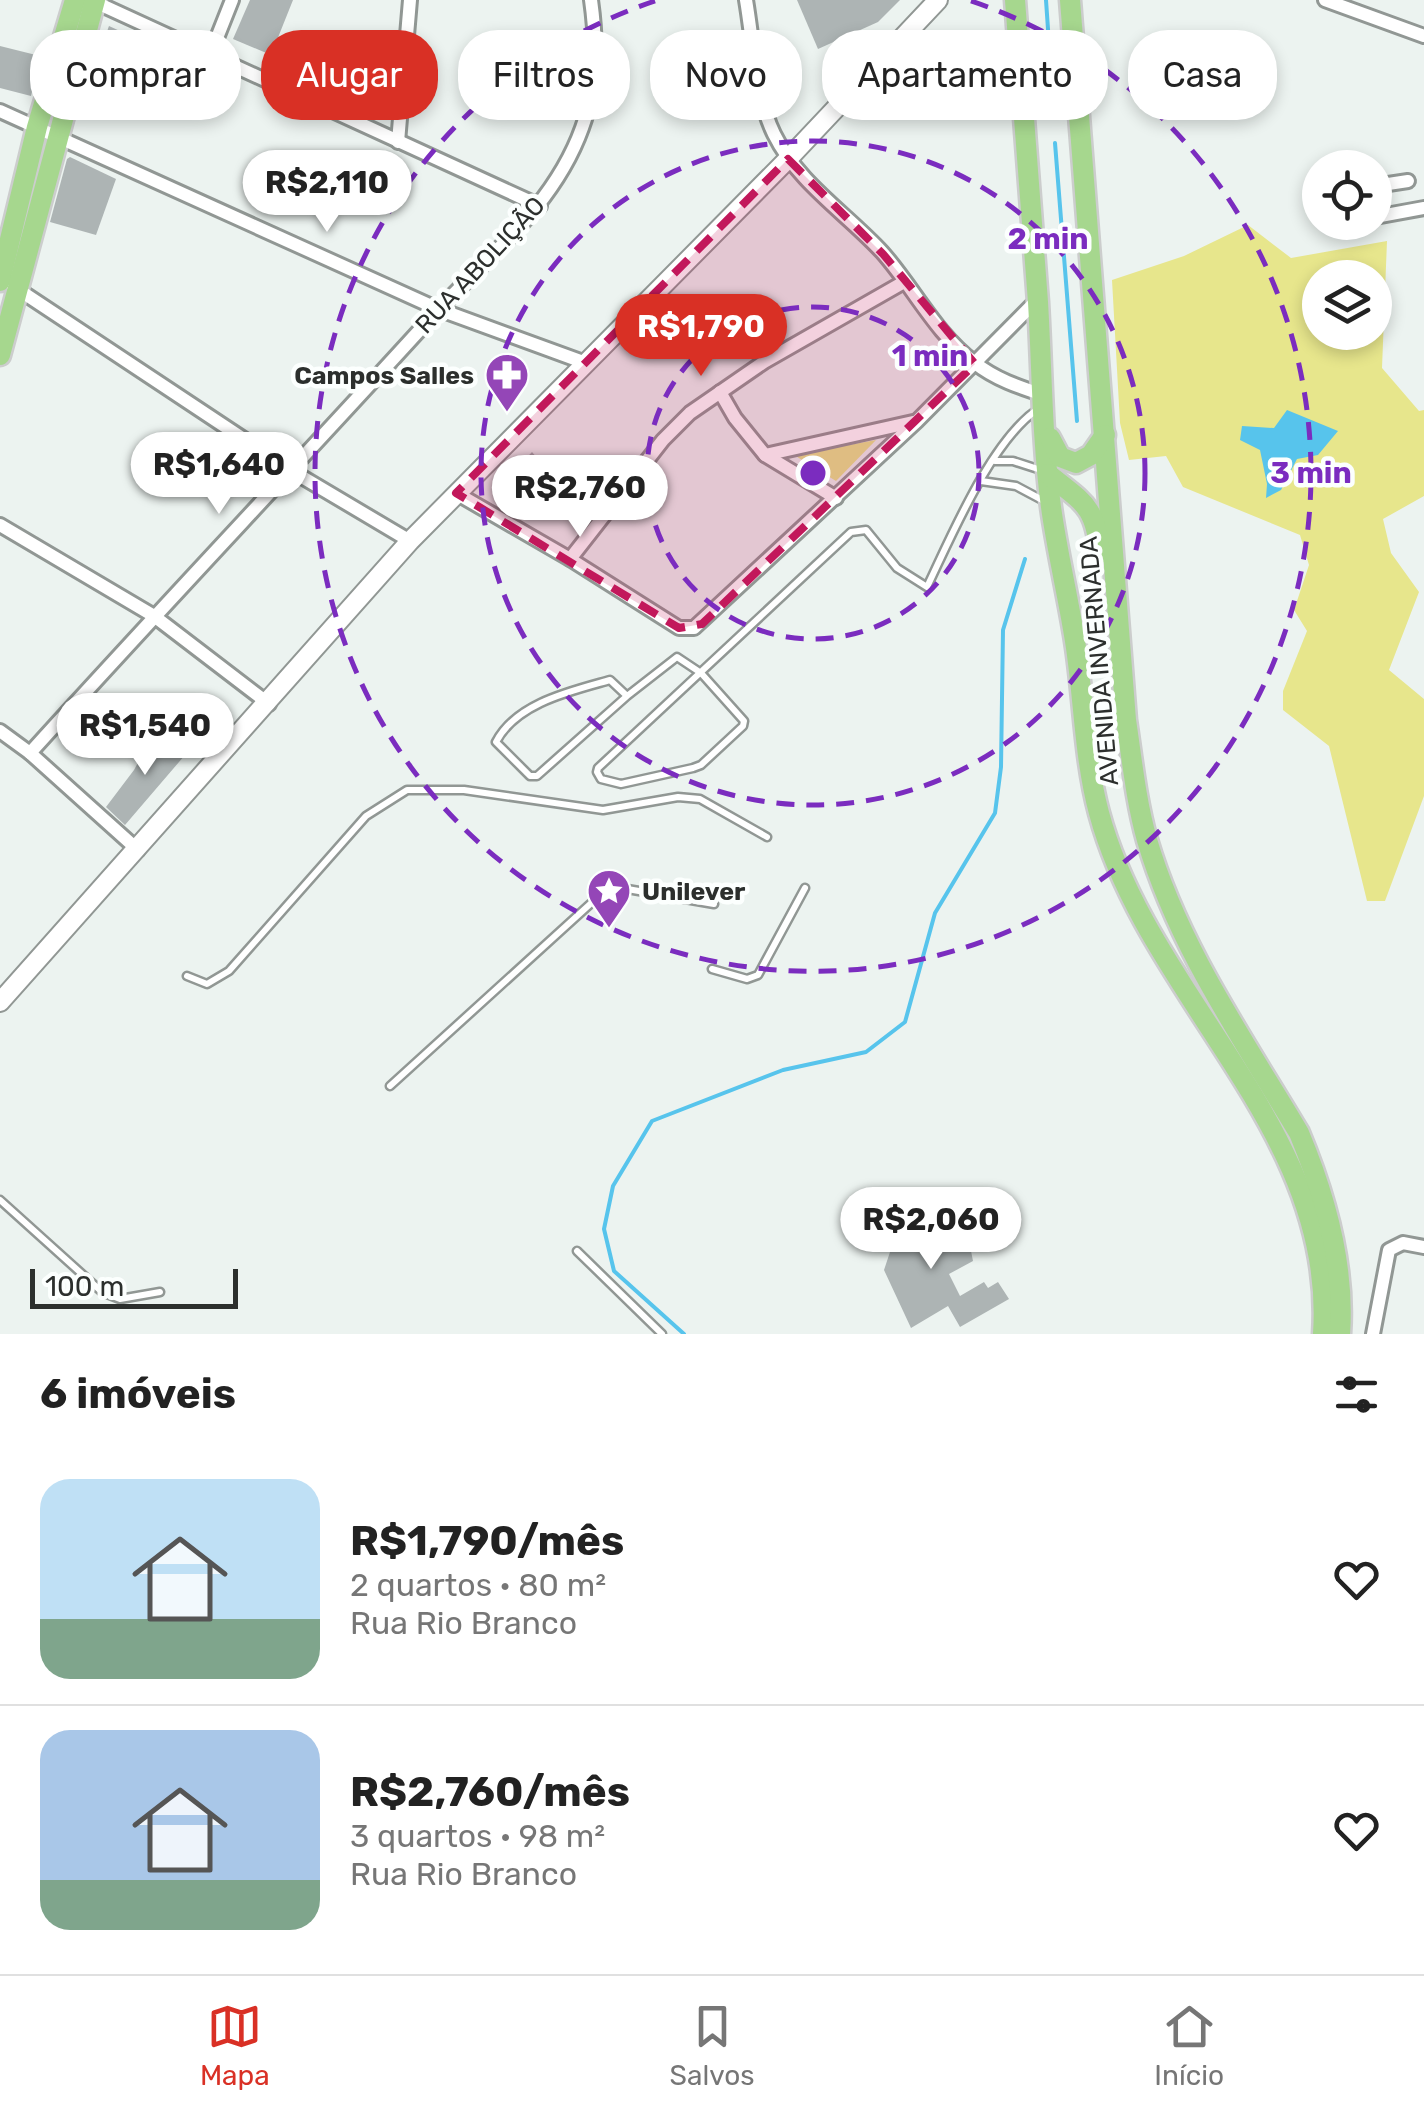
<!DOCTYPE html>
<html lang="pt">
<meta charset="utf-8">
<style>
:root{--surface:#fff;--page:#f6f6f6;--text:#222;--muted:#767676;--line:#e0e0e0;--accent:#d93025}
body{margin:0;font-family:Rubik,sans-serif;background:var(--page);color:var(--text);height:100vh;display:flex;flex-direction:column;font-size:38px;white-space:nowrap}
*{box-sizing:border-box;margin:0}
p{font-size:32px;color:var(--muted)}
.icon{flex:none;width:55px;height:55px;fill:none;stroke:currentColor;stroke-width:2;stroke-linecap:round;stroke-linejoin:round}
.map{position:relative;height:1334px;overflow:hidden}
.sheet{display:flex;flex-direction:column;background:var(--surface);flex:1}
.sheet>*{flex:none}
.top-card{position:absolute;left:30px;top:30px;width:1365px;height:90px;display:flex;gap:20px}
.buttons{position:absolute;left:1302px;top:150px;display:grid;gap:20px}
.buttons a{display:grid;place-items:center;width:90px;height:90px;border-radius:50%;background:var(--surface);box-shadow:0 5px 15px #0003;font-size:50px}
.scale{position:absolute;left:30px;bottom:25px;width:208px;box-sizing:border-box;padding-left:10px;border:5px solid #2c2f2d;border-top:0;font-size:28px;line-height:35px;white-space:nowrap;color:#2c2f2d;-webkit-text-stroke:8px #fcfffe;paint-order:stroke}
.price{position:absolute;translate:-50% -85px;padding:0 22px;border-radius:35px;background:#fff;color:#222;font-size:32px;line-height:65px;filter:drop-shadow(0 2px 5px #0008)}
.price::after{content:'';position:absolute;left:50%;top:60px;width:30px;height:22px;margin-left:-15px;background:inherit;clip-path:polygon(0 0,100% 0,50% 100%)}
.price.current{background:var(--accent);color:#fff}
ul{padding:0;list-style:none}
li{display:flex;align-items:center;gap:30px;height:250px;padding:0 40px}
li+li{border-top:2px solid var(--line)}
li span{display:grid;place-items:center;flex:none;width:280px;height:200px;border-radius:30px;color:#555}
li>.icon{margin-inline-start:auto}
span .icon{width:120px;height:120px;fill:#fffc;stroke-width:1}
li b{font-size:42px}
h2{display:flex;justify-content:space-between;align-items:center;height:120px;padding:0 40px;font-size:42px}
.tag{padding:0 35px;border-radius:40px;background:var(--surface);box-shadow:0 5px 15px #0003;font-size:35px;line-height:90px}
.tag.current{background:var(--accent);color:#fff}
.tab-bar{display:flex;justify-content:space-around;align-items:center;height:140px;border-top:2px solid var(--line);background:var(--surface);font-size:28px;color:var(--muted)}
.tab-bar a{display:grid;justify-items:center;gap:5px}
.tab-bar .current{color:var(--accent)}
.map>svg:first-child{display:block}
.green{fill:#e7e68c;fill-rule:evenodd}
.water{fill:#57c4ec}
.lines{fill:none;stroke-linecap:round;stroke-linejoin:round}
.stream{stroke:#57c4ec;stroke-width:4}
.building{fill:#adb4b4}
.service-casing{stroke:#919794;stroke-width:11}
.minor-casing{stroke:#919794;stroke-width:18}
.secondary-casing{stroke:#919794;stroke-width:22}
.primary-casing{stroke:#cccdcd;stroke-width:25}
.service{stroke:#fff;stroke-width:6}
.minor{stroke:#fff;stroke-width:12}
.secondary{stroke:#fff;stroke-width:18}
.primary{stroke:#a6d78e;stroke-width:20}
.marked{fill:#c2185b;fill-opacity:0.2;stroke:#c2185b;stroke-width:8;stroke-dasharray:20 12;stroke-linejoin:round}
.ring{fill:none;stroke:#7b2cbf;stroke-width:5;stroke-dasharray:18 12}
.labels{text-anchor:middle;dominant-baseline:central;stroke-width:9;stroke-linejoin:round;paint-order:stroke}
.street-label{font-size:25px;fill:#2c2f2d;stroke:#fcfffe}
.poi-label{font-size:25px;font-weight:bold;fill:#2c2f2d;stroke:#fcfffe;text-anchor:end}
.centre{fill:#7b2cbf;stroke:#fcfffe;stroke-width:5}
.ring-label{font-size:30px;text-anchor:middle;font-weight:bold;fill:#7b2cbf;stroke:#fcfffe;stroke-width:9;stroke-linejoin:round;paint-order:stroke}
</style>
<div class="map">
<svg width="1424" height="1334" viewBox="0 0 1424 1334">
<rect width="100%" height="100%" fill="#ecf3f0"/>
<g class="green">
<polygon points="297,55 336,72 325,96 287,79"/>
<path d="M1248,225l43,33 96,-17 -5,127 37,43 5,-1v86l-41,23 8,34 28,39 -30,78 35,29v97l-39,105h-18l-38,-155 -46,-36v-19l24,-60 -13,-21 15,-45 -9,-30 -117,-48 -17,-31 -37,4 -9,-37 -8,-143 72,-24zM1320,278h55v54h-55z"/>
<polygon points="876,440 836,481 794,455"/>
</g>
<polygon class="water" points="1287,410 1338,431 1318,455 1297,459 1281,490 1266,498 1267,484 1260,450 1240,440 1242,426 1274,428"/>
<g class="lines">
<g class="stream">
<polyline points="1046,0 1053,102"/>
<polyline points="1055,143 1077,421"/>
<polyline points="684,1334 614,1271 604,1229 613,1186 652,1121 783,1070 866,1052 905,1022 935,913 995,813 1001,767 1003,630 1025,559"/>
</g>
</g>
<g class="building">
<polygon points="250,0 293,0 271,55 233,39"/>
<polygon points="797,0 900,0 878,22 818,49"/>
<polygon points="109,26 146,43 138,64 101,48"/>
<polygon points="0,46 40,56 31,96 0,88"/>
<polygon points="70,157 116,179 96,235 50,222 67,159"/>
<polygon points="532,452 550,473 543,485 517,468"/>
<polygon points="161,733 185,755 125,825 106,807 134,770 145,750"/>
<polygon points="898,1205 909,1227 923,1219 928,1232 973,1246 971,1251 973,1261 949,1274 960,1296 984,1282 988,1288 998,1282 1009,1299 960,1327 948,1306 911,1328 884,1270 890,1252 872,1218 883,1215 881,1213"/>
</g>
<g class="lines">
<defs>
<g id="service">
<polyline points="995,461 1013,461 1041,470"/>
<polyline points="981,481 1016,486 1046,502"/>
<path d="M627,696l-17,-16c-39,11 -94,23 -114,62l34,34h7l90,-80 50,-39 24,16 43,48 -1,5 -42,39 -8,3 -72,16 -20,-5 -4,-7 1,-4 253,-236 15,-2 31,38 30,19c25,-52 64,-146 111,-178"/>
<polyline points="712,969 747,979 758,975 805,888"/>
<polyline points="187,976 207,984 229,971 366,816 407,790 464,790 603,810 678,797 700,799 767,837"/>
<polyline points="390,1086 610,886 714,904"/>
<polyline points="0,1200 102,1292 120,1299 160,1292"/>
<polyline points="577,1251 662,1334"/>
</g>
<g id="minor">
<path d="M746,0c7,41 10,98 28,134 24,49 72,79 108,118 32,36 53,81 93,111 20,16 44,24 68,32"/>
<polyline points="1325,0 1424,36"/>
<polyline points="95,2 540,206"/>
<polyline points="211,53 232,0"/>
<polyline points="0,111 438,309 583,362"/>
<polyline points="398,142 410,0"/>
<polyline points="1375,186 1408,181"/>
<polyline points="1375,217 1424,208"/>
<polyline points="13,286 292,471 410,541"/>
<polyline points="720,392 735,418 765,455 836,498"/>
<polyline points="765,455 913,422"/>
<polyline points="456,493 570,559 679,628 694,628 917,421 1038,299"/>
<polyline points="0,525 154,616 269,704"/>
<polyline points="570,559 663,440 690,413 764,362 904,282"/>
<polyline points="0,731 30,753 138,850"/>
<path d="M30,753c131,-145 266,-287 397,-431 56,-62 126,-113 155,-194 15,-41 15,-86 9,-128"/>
<polyline points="1373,1334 1389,1250 1403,1243 1424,1247"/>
</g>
<polyline id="secondary" points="0,1002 410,541 788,159 938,0"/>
<g id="primary">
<path d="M1015,0c7,101 16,201 23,302 4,68 4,137 13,205 6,44 17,89 24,134 9,57 9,116 24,172 50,186 238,316 224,521"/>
<path d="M1070,0l56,720c6,40 10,81 21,120 31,106 96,199 152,293 26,62 46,133 41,201"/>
<polyline points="0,281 37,127 75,0"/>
<polyline points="0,355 95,0"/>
<polyline points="1050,438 1060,457 1076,463 1091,455 1105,435"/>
<path d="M1048,474c35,29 47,30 52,79"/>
</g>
</defs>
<use href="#service" class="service-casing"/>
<use href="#minor" class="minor-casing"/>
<use href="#secondary" class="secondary-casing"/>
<use href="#primary" class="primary-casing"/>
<use href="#service" class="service"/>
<use href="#minor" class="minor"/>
<use href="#secondary" class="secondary"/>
<use href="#primary" class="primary"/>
</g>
<path class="marked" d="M788,159l95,95 92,110 -273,260 -23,4 -223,-135z"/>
<g class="ring">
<circle cx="813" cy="473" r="166"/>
<circle cx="813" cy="473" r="332"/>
<path d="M971 1A498 498 0 1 1 655 1"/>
</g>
<defs>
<symbol id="pharmacy-pin" viewBox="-11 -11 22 30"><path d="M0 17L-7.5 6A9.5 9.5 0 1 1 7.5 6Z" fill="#9446b7" stroke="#fcfffe"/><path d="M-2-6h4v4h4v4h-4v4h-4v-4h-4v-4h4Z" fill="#fff"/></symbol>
<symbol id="sight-pin" viewBox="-11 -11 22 30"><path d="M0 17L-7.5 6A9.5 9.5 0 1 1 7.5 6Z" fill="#9446b7" stroke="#fcfffe"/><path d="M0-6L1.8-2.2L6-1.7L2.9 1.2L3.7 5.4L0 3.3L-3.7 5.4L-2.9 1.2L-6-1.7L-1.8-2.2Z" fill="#fff"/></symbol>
</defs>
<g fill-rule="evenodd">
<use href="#pharmacy-pin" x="482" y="350" width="50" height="68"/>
<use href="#sight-pin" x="584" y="866" width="50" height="68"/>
</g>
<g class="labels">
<g class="street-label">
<text transform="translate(480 265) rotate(-47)">RUA ABOLIÇÃO</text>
<text transform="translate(1099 661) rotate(-95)">AVENIDA INVERNADA</text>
</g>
<g class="poi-label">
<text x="474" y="375">Campos Salles</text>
<text x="642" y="891" text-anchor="start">Unilever</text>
</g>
</g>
<circle cx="813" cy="473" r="15" class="centre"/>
<g class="ring-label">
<text x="1048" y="249">2 min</text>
<text x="930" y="366">1 min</text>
<text x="1311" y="483">3 min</text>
</g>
</svg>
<div class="buttons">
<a><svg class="icon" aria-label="locate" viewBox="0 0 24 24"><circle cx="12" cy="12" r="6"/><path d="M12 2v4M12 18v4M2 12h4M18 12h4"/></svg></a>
<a><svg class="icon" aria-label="layers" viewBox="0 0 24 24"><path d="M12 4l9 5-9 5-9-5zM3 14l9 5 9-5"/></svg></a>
</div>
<div class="scale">100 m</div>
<b class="price" style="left:327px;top:235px">R$2,110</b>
<b class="price current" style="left:701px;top:379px">R$1,790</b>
<b class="price" style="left:219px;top:517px">R$1,640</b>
<b class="price" style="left:580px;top:540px">R$2,760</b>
<b class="price" style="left:145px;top:778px">R$1,540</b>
<b class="price" style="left:931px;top:1272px">R$2,060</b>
<div class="top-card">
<a class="tag">Comprar</a>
<a class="tag current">Alugar</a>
<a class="tag">Filtros</a>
<a class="tag">Novo</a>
<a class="tag">Apartamento</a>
<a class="tag">Casa</a>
</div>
</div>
<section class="sheet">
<h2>6 imóveis<svg class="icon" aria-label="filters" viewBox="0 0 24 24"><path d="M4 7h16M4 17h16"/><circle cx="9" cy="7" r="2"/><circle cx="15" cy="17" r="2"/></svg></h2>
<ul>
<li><span style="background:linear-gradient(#bfe0f5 70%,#7fa58c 0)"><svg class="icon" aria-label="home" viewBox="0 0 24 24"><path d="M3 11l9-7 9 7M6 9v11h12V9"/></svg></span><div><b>R$1,790/mês</b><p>2 quartos · 80 m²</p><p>Rua Rio Branco</p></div><svg class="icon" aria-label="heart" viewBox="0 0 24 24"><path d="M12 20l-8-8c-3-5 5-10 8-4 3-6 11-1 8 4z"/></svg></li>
<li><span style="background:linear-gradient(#a9c7e8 75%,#7fa58c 0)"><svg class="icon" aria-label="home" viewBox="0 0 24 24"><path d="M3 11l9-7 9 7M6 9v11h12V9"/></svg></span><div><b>R$2,760/mês</b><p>3 quartos · 98 m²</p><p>Rua Rio Branco</p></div><svg class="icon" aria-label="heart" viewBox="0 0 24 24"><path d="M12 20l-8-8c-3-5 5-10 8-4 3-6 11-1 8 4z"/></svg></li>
</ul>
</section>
<nav class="tab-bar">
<a class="current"><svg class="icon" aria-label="map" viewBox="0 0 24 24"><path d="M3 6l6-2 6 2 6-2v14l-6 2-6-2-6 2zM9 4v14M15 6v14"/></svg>Mapa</a>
<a><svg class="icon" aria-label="saved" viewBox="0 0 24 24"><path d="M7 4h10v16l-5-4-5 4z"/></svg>Salvos</a>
<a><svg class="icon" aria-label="home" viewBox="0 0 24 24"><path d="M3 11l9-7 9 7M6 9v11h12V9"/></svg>Início</a>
</nav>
